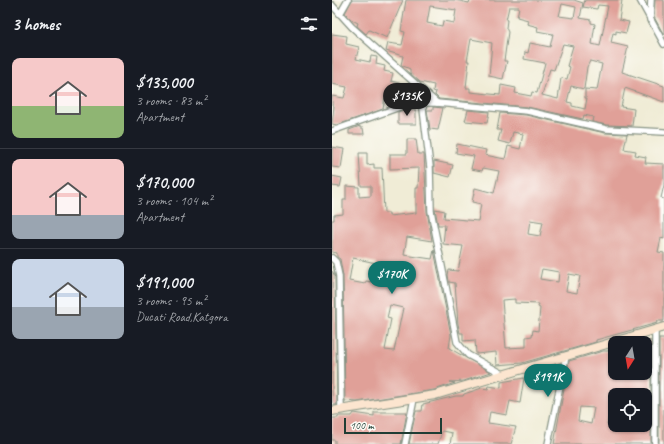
<!DOCTYPE html>
<meta charset="utf-8">
<style>
:root{--surface:#171b24;--page:#242831;--text:#f1f3f6;--muted:#9ea1a6;--line:#363941;--accent:#0f766e}
body{margin:0;font-family:Caveat,sans-serif;background:var(--page);color:var(--text);height:100vh;display:flex;flex-direction:column;font-size:15px;white-space:nowrap}
*{box-sizing:border-box;margin:0}
p{font-size:13px;color:var(--muted)}
.icon{flex:none;width:22px;height:22px;fill:none;stroke:currentColor;stroke-width:2;stroke-linecap:round;stroke-linejoin:round}
.map{position:relative;flex:1;overflow:hidden}
.details{display:flex;flex-direction:column;background:var(--surface);width:332px}
.details>*{flex:none}
.needle{width:26px;rotate:191deg}
.controls{position:absolute;left:276px;top:336px;display:grid;gap:8px}
.controls a{display:grid;place-items:center;width:44px;height:44px;border-radius:8px;background:var(--surface);box-shadow:0 1px 3px #0004;font-size:20px}
.scale{position:absolute;left:12px;bottom:10px;width:98px;box-sizing:border-box;padding-left:4px;border:2px solid #1f3d34;border-top:0;font-size:11px;line-height:14px;white-space:nowrap;color:#1f3d34;-webkit-text-stroke:3px #fdfcf7;paint-order:stroke}
.price{position:absolute;translate:-50% -34px;padding:0 9px;border-radius:14px;background:var(--accent);color:#fff;font-size:13px;line-height:26px;filter:drop-shadow(0 1px 2px #0008)}
.price::after{content:'';position:absolute;left:50%;top:24px;width:12px;height:9px;margin-left:-6px;background:inherit;clip-path:polygon(0 0,100% 0,50% 100%)}
.price.on{background:#222;color:#fff}
ul{padding:0;list-style:none}
li{display:flex;align-items:center;gap:12px;height:100px;padding:0 12px}
li+li{border-top:1px solid var(--line)}
li span{display:grid;place-items:center;flex:none;width:112px;height:80px;border-radius:8px;color:#555}
li>.icon{margin-inline-start:auto}
span .icon{width:48px;height:48px;fill:#fffc;stroke-width:1}
li b{font-size:17px}
h2{display:flex;justify-content:space-between;align-items:center;height:48px;padding:0 12px;font-size:17px}
main{display:flex;flex:1;min-height:0}
.map>svg:first-child{display:block}
.building{fill:#e0a098;fill-rule:evenodd}
.lines{fill:none;stroke-linecap:round;stroke-linejoin:round}
.minor-casing{stroke:#889485;stroke-width:8}
.secondary-casing{stroke:#889485;stroke-width:10}
.minor{stroke:#fff;stroke-width:5.5}
.secondary{stroke:#fce5cf;stroke-width:8}
</style>
<main>
<section class="details">
<h2>3 homes<svg class="icon" aria-label="filters" viewBox="0 0 24 24"><path d="M4 7h16M4 17h16"/><circle cx="9" cy="7" r="2"/><circle cx="15" cy="17" r="2"/></svg></h2>
<ul>
<li><span style="background:linear-gradient(#f6c9c9 60%,#8fb573 0)"><svg class="icon" aria-label="home" viewBox="0 0 24 24"><path d="M3 11l9-7 9 7M6 9v11h12V9"/></svg></span><div><b>$135,000</b><p>3 rooms · 83 m²</p><p>Apartment</p></div></li>
<li><span style="background:linear-gradient(#f6c9c9 70%,#9aa5b1 0)"><svg class="icon" aria-label="home" viewBox="0 0 24 24"><path d="M3 11l9-7 9 7M6 9v11h12V9"/></svg></span><div><b>$170,000</b><p>3 rooms · 104 m²</p><p>Apartment</p></div></li>
<li><span style="background:linear-gradient(#c9d6e8 60%,#9aa5b1 0)"><svg class="icon" aria-label="home" viewBox="0 0 24 24"><path d="M3 11l9-7 9 7M6 9v11h12V9"/></svg></span><div><b>$191,000</b><p>3 rooms · 95 m²</p><p>Ducati Road,Katgora</p></div></li>
</ul>
</section>
<div class="map">
<svg width="332" height="444" viewBox="0 0 332 444">
<rect width="100%" height="100%" fill="#fdfcf7"/>
<filter id="ink" filterUnits="userSpaceOnUse"><feTurbulence type="fractalNoise" baseFrequency=".025" numOctaves="2"/><feDisplacementMap in="SourceGraphic" scale="8" xChannelSelector="R" yChannelSelector="G"/><feConvolveMatrix kernelMatrix="1 2 1 2 8 2 1 2 1" color-interpolation-filters="sRGB"/></filter>
<filter id="wash" filterUnits="userSpaceOnUse"><feTurbulence type="fractalNoise" baseFrequency=".012" numOctaves="4" result="noise"/><feDisplacementMap in="SourceGraphic" scale="16" xChannelSelector="R" yChannelSelector="G"/><feGaussianBlur stdDeviation="0.9" result="paint"/><feColorMatrix in="noise" values="0 0 0 0 0 0 0 0 0 0 0 0 0 0 0 0 0 1.4 0 .05"/><feComposite in="paint" operator="in"/></filter>
<g filter="url(#wash)">
<rect width="100%" height="100%" fill="#f0ecd6"/>
<g id="blocks">
<g class="building">
<polygon points="20,0 71,0 55,38 37,30 34,34 25,26 26,23 20,20 13,13"/>
<path d="M74,0h49l14,3 1,-3h104l9,3 -3,15 11,2v3l4,1 -3,20 8,2 8,-40 -10,-1 -1,4 -14,-2 2,-7h37l-3,20 10,2 -3,11 -10,-2v3l-3,-1 -2,10 17,4 -6,25 42,14v16l-39,-14 -4,19 13,2 -2,17 -25,-1 -15,-3 1,-5 -9,-2 -1,4 -56,-12 -88,-8 -4,-4 1,-3 -3,-1 1,-6 -14,-3 -10,-9v-4l-9,-4 2,-9 -17,-5 2,-8 14,2 3,-13 -4,-1zM230,4l14,3 -2,11 -15,-2zM98,6l26,4 -2,13 -11,-2 -1,5 -15,-3zM177,7h10l-2,10 11,3 -1,4 11,3 -1,4 16,3 -3,13 -20,-4 -2,10 -3,-1 -1,7 21,4 -8,30 -5,-1 -1,4 -16,-3 1,-5 -15,-3 -1,10 -30,-3v-4h-4l3,-27h-2l4,-22 21,4 -3,33 14,3 4,-18h-3l4,-29 -2,-4 1,-8h-1zM231,44l10,2 -6,20 3,1 -3,12 -6,-1 -3,21 -16,-4 8,-26 4,1zM258,61l12,3 -5,26 -12,-1v9h2l-2,11 -13,-3v-3l-5,-1 4,-16 13,3 3,-22z"/>
<polygon points="323,0 332,0 332,35 322,17"/>
<polygon points="0,34 15,36 14,44 27,47 24,59 38,62 39,56 45,57 44,64 53,66 52,71 61,73 59,81 71,84 69,92 79,94 78,99 71,101 53,98 51,109 5,125 0,124 2,106 0,105 0,96 12,98 15,87 0,84"/>
<polygon points="101,107 111,108 106,130 98,129 95,110 101,110"/>
<polygon points="71,110 84,110 84,124 66,124 66,112"/>
<polygon points="136,110 157,112 155,123 133,121"/>
<path d="M168,113l26,2 79,18 22,1 -3,15 12,2 -1,4 11,2 -1,6 19,1v21l-3,13 3,1v40l-3,-1 -3,14 6,1v68h-8l1,2 -61,17v2l-74,21 -25,2 -1,-13 -20,2 -1,-14 -12,1v-8h-3l-2,-9 -3,-41 -6,-1 -1,-7 1,-5 9,1 5,-25 -20,-2 2,-19h-7l-3,-16 10,2 -1,7 34,3 3,-17 -9,-2 3,-14 19,5 5,-22 -16,-3 -1,3 -11,-2 3,-13 -18,-3 1,-9 29,6 -1,5 20,4 3,-13 12,3 3,-15 -10,-2 -3,12 -12,-3 3,-11h-4zM198,220l13,2 -3,14 -12,-2zM210,269l17,3 -1,10 -18,-3zM237,274l11,2 -3,17 -11,-2zM183,299v4l24,1 -1,3 2,1 -2,23 -5,-1 -1,6 -6,1v10l-20,1 -4,-48z"/>
<polygon points="28,126 28,128 31,128 32,134 17,134 17,130"/>
<path d="M75,139h9l2,15h6l3,57 5,30 -25,-4 -3,18 28,4 2,-9 17,85 -2,13 42,24 -27,9 -14,1 5,1 -21,7 -77,12 -12,-1 -2,-125 -3,-17 -3,-2v-4l-5,-1v-32h2v-5l9,-1v-14h3v-14l13,1v10l12,-1v-10h-10l-2,-33h8v12l7,-1v4h8l2,45h5v3l27,-3v-25h2l1,-20 -29,1v-15h17zM21,258l23,5 -4,19 -6,-1 -1,3 -16,-3zM58,305l13,3 -9,43 -9,-1 6,-31 -4,-1z"/>
<polygon points="0,147 12,149 9,168 0,167"/>
<polygon points="102,161 121,165 118,177 102,173"/>
<polygon points="0,176 10,178 8,187 0,186"/>
<polygon points="0,271 3,276 5,405 0,405"/>
<rect x="327" y="338" width="5" height="106"/>
<path d="M313,340l6,1v75h-6v-21l-21,-2v2h-9v20h-6l-2,10h44v19h-97l15,-83 34,-10h5l1,-2h6v24h30zM248,407l14,1 -3,16 -13,-3z"/>
<polygon points="192,378 188,403 178,401 175,415 158,412 156,423 184,427 179,444 118,444 120,433 110,431 106,444 77,444 84,411 90,411 91,404 124,396 131,396 132,394 150,388 156,389 157,386 169,388 169,382"/>
<polygon points="42,412 75,412 69,444 3,444 3,440 0,440 0,418 6,418 6,416 20,416 22,413 42,416"/>
</g>
</g>
</g>
<g filter="url(#ink)">
<use href="#blocks" fill-opacity="0" stroke="#889485" stroke-width="1"/>
<g class="lines">
<defs>
<g id="minor">
<polyline points="308,0 332,44"/>
<polyline points="0,5 20,27 105,103"/>
<polyline points="8,14 16,0"/>
<polyline points="318,20 319,0"/>
<polyline points="91,103 91,109 98,167 99,211 125,342 136,355 173,375"/>
<polyline points="0,131 79,103 105,103 195,111 274,129 332,132"/>
<polyline points="0,258 4,262 7,276 9,410"/>
<polyline points="73,444 82,399"/>
<polyline points="216,444 234,356"/>
<polyline points="323,444 323,329"/>
</g>
<polyline id="secondary" points="0,411 103,395 332,327"/>
</defs>
<use href="#minor" class="minor-casing"/>
<use href="#secondary" class="secondary-casing"/>
<use href="#minor" class="minor"/>
<use href="#secondary" class="secondary"/>
</g>
</g>
</svg>
<div class="controls">
<a><svg class="needle" viewBox="-14 -14 28 28"><path d="M0-13l5 13h-10z" fill="#e53935"/><path d="M0 13l5-13h-10z" fill="#9ea1a6"/></svg></a>
<a><svg class="icon" aria-label="locate" viewBox="0 0 24 24"><circle cx="12" cy="12" r="6"/><path d="M12 2v4M12 18v4M2 12h4M18 12h4"/></svg></a>
</div>
<div class="scale">100 m</div>
<b class="price on" style="left:75px;top:117px">$135K</b>
<b class="price" style="left:60px;top:295px">$170K</b>
<b class="price" style="left:216px;top:398px">$191K</b>
</div>
</main>
